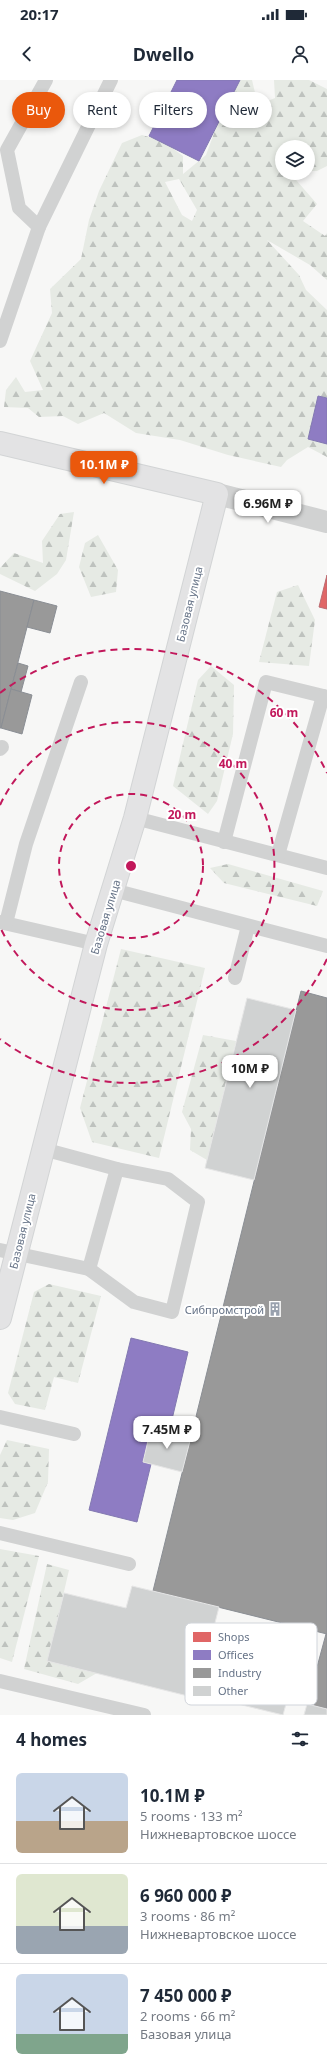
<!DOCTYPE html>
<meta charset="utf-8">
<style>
:root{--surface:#fff;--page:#f2f2f3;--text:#1f2937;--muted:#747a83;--line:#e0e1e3;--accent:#ea580c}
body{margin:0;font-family:"Noto Sans",sans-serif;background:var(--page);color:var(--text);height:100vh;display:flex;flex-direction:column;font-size:15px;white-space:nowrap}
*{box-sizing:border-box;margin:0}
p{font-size:13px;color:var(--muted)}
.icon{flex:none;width:22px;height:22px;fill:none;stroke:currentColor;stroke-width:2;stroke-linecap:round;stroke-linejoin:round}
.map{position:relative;height:1635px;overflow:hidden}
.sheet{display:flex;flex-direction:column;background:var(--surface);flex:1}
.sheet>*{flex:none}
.hud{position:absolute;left:12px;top:12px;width:303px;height:36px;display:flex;gap:8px}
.controls{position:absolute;left:275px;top:60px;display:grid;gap:8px}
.controls a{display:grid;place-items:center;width:40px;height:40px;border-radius:50%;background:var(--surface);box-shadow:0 2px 6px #0003;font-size:20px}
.price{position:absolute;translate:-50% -34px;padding:0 9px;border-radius:8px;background:#fff;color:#222;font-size:13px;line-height:26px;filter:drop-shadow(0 1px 2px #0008)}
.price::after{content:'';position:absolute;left:50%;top:24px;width:12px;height:9px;margin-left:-6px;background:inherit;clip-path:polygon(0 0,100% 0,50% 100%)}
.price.selected{background:var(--accent);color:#fff}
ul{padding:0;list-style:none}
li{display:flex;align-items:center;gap:12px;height:100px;padding:0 16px}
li+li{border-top:1px solid var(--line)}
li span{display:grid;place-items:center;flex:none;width:112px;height:80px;border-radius:6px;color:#555}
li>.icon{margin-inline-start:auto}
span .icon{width:48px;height:48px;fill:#fffc;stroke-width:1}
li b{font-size:17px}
h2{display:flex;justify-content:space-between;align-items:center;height:48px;padding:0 16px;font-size:17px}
.pill{padding:0 14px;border-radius:18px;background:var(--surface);box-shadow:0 2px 6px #0003;font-size:14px;line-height:36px}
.pill.selected{background:var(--accent);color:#fff}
.status{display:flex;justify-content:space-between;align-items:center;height:28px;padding:0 20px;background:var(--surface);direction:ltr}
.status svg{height:11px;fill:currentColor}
header{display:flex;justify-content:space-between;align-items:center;height:52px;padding:0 16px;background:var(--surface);font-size:18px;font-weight:700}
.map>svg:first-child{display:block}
.forest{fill:url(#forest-firs);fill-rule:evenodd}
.shops{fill:#e06666;stroke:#bb6a70}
.offices{fill:#8e7cc3;stroke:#8279b1}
.industry{fill:#999;stroke:#8a8e94}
.building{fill:#d0d2d2;stroke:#e6e6e6}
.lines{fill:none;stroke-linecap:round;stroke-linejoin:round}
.secondary-casing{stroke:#d2d4d5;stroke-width:24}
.lane{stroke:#d1d2d2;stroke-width:14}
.street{stroke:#d1d2d2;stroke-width:22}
.secondary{stroke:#e3e3e4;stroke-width:22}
.ring{fill:none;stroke:#c2185b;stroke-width:2;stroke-dasharray:7 5}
.labels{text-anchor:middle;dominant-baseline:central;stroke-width:4;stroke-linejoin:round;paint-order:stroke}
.street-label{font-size:11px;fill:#667387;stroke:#fff}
.poi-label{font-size:11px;fill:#667387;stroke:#fff;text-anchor:end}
.key{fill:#fff;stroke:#d1d5db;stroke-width:1}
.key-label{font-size:11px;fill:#667387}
.centre{fill:#c2185b;stroke:#fff;stroke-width:2}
.ring-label{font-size:12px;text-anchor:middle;font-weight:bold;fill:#c2185b;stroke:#fff;stroke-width:4;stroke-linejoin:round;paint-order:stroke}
</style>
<div class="status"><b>20:17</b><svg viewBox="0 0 49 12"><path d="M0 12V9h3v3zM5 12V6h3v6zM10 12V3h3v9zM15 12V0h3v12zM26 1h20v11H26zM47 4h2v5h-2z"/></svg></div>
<header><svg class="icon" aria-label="back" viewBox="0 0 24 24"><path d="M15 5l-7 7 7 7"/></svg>Dwello<svg class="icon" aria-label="person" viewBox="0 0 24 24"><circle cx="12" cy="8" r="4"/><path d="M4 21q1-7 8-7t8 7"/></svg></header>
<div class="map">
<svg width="327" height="1635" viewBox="0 0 327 1635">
<defs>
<pattern id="forest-firs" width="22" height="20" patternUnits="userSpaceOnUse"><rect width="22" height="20" fill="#e6eae4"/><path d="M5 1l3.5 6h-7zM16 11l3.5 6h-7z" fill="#bec2be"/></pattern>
</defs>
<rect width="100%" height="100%" fill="#f7f7f6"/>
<g class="forest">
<path d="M229,0h23l6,25 17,-7 -1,-18h35l18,9v77l-10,5h-9v-24h-26v26h8l27,31 -14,17 22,15 2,-3v47l-17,-15 -43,-25 32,35 7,15 21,20v88l-9,-2 -10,43 19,5v13l-19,-10 -21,13 -6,7 -53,-12 -48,-15 -44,-7 -32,-20 -26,11 -15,-8 -24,1 -11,-9 -24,-1 2,-17 10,-13 9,15 18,-2 -13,-29 22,-48 -2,-24 31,-30 8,-39 10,-29 23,-48 20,-8 21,6 20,15v18l23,-19 17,-46zM179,99l18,31 -5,11 -10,-6 -17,-33z"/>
<polygon points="74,432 66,480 57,494 35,511 0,494 0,488 14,473 43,483 42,461 60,434"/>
<polygon points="98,455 118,490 116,512 91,517 79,487 85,463"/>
<polygon points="298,505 315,540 309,586 259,582 277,512"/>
<polygon points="211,586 234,605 233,654 217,721 208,734 173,706 198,600"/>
<polygon points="228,784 323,811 317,826 224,803 210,788"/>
<polygon points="121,869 205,888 159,1078 92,1062 80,1028"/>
<polygon points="203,955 236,961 207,1080 190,1070 191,1049 182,1032"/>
<polygon points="49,1204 101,1216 78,1303 54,1297 45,1330 15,1324 8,1313 34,1212"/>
<polygon points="7,1360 49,1369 48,1402 35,1433 13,1440 0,1438 0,1375"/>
<polygon points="0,1469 39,1476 12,1582 0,1578"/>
<polygon points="47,1484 69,1490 48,1581 97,1593 78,1604 24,1589"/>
</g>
<polygon class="shops" points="327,495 327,529 319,527"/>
<g class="offices">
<polygon points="177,0 240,0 199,81 149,56"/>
<polygon points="318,316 327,318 327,364 308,359"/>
<polygon points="131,1258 188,1272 169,1352 151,1348 143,1382 151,1384 137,1442 89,1430"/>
</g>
<g class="industry">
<polygon points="0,511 34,520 1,648 0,648"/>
<polygon points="34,520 57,526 50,553 27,547"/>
<polygon points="18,583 28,586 21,612 11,609"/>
<polygon points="11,609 32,615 22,654 1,648"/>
<polygon points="301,911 327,918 327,1554 153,1511"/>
<polygon points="326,1554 327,1554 327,1629 307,1624"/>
</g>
<g class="building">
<polygon points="247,918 296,930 254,1100 205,1088"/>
<polygon points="151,1348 191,1357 182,1392 143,1382"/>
<polygon points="132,1506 219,1527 196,1618 47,1581 64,1513 126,1528"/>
<polygon points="246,1590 292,1602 283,1635 238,1624"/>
<polygon points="307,1624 327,1629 327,1635 304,1635"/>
</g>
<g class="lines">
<defs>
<polyline id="secondary" points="0,363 217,414 135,738 96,864 0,1238"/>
</defs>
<use href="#secondary" class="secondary-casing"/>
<g class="lane">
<polyline points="39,147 19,128 7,70 46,0"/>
<polyline points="0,261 39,147 111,0"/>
<polyline points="0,669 2,667"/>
<polyline points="135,738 327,788"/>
<polyline points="224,762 266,602 327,617"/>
<polyline points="278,775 323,616"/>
<polyline points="113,810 327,866"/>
<polyline points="0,842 96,864"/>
<polyline points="6,843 26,764 81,602"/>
<polyline points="235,898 248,846"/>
<polyline points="0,1170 89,1189 134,1222 172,1232 198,1122 168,1099 117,1089 43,1069"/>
<polyline points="89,1189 117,1089"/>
<polyline points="0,1337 74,1354"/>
<polyline points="0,1453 129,1484"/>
<polyline points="0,1601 144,1635"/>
</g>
<polyline class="street" points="217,414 327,442"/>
<use href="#secondary" class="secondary"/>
</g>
<g class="ring">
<circle cx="131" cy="786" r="72"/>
<path d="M0 725A144 144 0 1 1 0 847"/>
<path d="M327 879A217 217 0 0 1 0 959M0 613A217 217 0 0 1 327 693"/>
</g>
<defs>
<symbol id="building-bare" viewBox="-9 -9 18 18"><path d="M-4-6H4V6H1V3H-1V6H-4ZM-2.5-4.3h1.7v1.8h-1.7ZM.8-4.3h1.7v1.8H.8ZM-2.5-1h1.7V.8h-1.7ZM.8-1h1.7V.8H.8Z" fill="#99a1ae" stroke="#fff" stroke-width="2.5" paint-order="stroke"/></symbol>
</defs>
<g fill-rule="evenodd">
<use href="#building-bare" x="265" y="1219" width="20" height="20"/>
</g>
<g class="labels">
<g class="street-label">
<text transform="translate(189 524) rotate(-76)">Базовая улица</text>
<text transform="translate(105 837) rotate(-73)">Базовая улица</text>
<text transform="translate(22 1151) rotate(-76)">Базовая улица</text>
</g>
<g class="poi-label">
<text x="264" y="1229">Сибпромстрой</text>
</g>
</g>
<rect x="185" y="1543" width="132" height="82" rx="6" class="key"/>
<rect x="193" y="1552" width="18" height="10" fill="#e06666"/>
<rect x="193" y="1570" width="18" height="10" fill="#8e7cc3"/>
<rect x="193" y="1588" width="18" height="10" fill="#999"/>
<rect x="193" y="1606" width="18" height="10" fill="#d0d2d2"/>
<g class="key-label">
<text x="218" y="1561">Shops</text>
<text x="218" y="1579">Offices</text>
<text x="218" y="1597">Industry</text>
<text x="218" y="1615">Other</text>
</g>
<circle cx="131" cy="786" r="6" class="centre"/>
<g class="ring-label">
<text x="284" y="637">60 m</text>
<text x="233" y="688">40 m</text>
<text x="182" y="739">20 m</text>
</g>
</svg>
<div class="controls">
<a><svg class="icon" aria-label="layers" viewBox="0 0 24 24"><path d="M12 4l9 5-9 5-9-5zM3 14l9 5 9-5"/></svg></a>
</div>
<b class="price selected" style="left:104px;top:405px">10.1M ₽</b>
<b class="price" style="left:268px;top:444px">6.96M ₽</b>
<b class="price" style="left:250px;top:1009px">10M ₽</b>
<b class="price" style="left:167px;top:1370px">7.45M ₽</b>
<div class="hud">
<a class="pill selected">Buy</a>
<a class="pill">Rent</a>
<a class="pill">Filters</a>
<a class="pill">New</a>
</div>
</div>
<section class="sheet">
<h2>4 homes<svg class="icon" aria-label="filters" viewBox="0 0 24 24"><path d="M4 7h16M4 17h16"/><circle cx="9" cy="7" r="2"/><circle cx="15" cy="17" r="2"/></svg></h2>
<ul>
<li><span style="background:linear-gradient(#c9d6e8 60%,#b9a48a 0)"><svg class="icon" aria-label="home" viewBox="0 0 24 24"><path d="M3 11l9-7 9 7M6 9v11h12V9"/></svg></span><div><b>10.1M ₽</b><p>5 rooms · 133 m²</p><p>Нижневартовское шоссе</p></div></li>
<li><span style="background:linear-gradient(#dfe7d0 65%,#9aa5b1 0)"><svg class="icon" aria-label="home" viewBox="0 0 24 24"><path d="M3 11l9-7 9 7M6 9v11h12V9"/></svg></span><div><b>6 960 000 ₽</b><p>3 rooms · 86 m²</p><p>Нижневартовское шоссе</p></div></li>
<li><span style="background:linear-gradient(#c9d6e8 75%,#7fa58c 0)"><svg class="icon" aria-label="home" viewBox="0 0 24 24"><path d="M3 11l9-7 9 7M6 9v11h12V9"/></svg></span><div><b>7 450 000 ₽</b><p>2 rooms · 66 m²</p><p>Базовая улица</p></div></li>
</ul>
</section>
